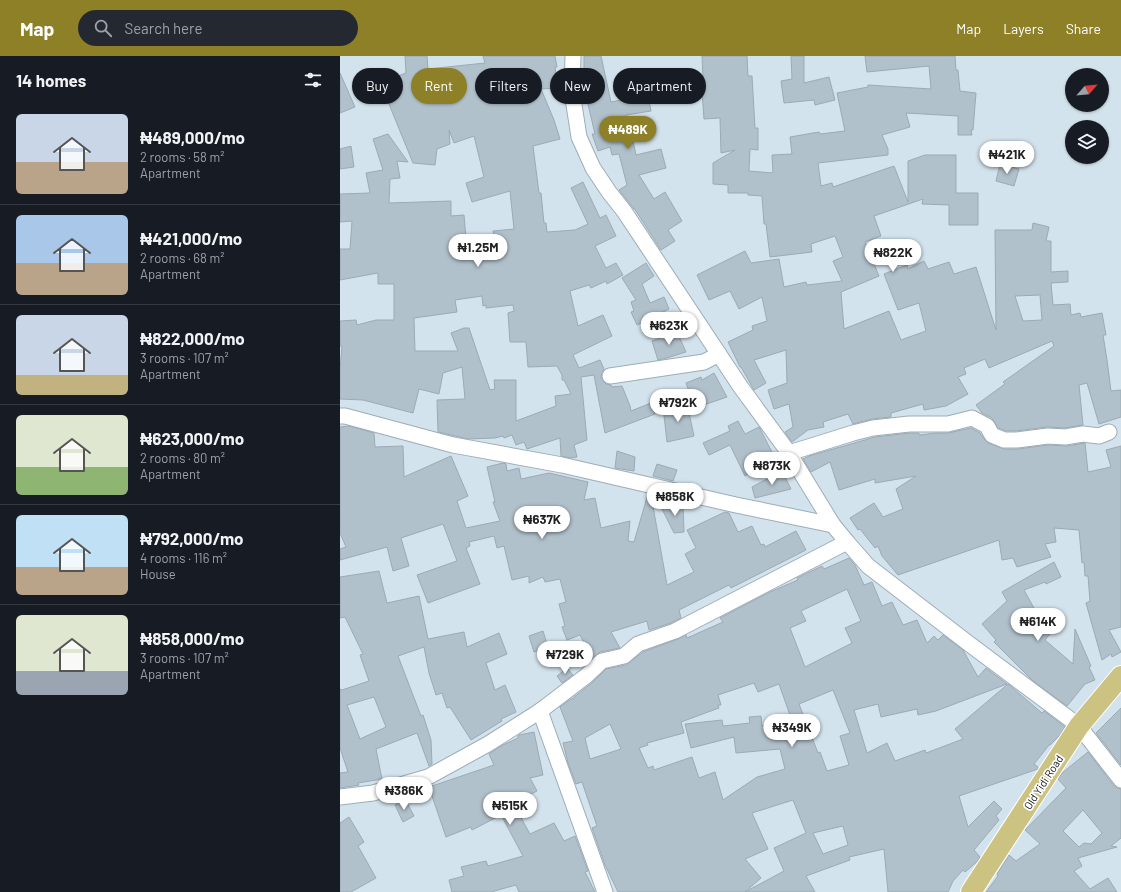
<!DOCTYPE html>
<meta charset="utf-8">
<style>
:root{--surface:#171b24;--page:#242831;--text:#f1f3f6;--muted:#9ea1a6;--line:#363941;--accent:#8d8027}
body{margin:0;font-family:Barlow,sans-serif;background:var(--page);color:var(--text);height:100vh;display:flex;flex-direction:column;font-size:15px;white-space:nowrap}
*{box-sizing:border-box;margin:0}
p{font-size:13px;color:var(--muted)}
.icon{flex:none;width:22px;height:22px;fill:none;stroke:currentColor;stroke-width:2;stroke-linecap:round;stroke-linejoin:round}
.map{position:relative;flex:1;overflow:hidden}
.panel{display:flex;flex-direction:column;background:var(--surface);width:340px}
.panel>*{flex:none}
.top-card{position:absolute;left:12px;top:12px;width:380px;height:36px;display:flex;gap:8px}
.needle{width:26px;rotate:63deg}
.fabs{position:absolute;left:725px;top:12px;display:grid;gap:8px}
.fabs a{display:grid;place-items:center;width:44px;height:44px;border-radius:50%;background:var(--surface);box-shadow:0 1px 3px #0004;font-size:20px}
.price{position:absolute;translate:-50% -34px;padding:0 9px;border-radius:14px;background:#fff;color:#222;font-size:13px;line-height:26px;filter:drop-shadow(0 1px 2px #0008)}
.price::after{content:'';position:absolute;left:50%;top:24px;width:12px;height:9px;margin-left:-6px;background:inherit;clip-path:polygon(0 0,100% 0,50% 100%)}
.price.active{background:var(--accent);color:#fff}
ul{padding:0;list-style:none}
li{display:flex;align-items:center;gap:12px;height:100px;padding:0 16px}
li+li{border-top:1px solid var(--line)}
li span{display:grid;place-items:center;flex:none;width:112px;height:80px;border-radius:6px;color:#555}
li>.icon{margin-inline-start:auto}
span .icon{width:48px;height:48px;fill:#fffc;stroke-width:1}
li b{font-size:17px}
h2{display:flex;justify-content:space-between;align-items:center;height:48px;padding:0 16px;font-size:17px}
.pill{padding:0 14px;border-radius:18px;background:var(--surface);box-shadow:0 1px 3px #0004;font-size:14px;line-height:36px}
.pill.active{background:var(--accent);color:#fff}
header{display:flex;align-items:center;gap:24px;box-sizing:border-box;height:56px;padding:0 20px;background:var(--accent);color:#fff}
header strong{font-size:19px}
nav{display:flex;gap:22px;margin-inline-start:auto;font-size:14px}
.search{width:280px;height:36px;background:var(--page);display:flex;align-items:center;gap:10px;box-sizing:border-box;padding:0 14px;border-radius:22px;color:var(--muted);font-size:15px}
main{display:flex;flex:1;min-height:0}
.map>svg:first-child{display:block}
.building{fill:#b1c1cb;stroke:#9baab4;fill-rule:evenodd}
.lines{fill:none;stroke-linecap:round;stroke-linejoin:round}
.minor-casing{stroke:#9dadb6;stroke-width:17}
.major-casing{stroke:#fff;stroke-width:22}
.minor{stroke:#fff;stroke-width:15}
.major{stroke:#ccc282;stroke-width:20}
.labels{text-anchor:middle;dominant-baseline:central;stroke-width:3.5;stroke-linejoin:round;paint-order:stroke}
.street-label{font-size:11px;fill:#11171a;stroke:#fff}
</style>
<header>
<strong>Map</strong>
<div class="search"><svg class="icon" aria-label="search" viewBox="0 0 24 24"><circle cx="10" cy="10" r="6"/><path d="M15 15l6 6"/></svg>Search here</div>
<nav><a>Map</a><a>Layers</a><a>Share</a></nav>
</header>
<main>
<section class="panel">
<h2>14 homes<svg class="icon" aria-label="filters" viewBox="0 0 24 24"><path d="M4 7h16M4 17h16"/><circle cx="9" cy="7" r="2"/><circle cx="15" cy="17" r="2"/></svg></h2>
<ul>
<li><span style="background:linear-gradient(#c9d6e8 60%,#b9a48a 0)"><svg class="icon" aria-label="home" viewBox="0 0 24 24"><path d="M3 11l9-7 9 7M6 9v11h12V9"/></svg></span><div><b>₦489,000/mo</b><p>2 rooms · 58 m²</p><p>Apartment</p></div></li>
<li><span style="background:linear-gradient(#a9c7e8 60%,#b9a48a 0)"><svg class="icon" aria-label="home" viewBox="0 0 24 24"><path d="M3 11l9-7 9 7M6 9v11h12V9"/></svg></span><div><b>₦421,000/mo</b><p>2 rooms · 68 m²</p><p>Apartment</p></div></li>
<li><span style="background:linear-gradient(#c9d6e8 75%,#c2b280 0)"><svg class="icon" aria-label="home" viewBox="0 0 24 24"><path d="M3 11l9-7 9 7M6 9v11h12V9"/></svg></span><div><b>₦822,000/mo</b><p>3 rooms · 107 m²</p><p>Apartment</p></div></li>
<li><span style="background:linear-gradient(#dfe7d0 65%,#8fb573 0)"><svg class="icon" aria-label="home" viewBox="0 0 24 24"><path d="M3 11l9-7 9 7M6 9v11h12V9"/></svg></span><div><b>₦623,000/mo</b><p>2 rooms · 80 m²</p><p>Apartment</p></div></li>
<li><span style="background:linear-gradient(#bfe0f5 65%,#b9a48a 0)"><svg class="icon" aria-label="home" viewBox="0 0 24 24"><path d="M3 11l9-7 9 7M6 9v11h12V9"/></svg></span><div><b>₦792,000/mo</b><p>4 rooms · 116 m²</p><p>House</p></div></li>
<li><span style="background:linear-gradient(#dfe7d0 70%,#9aa5b1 0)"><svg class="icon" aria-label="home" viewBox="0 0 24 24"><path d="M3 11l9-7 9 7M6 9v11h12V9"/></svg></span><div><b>₦858,000/mo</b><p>3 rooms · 107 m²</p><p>Apartment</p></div></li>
</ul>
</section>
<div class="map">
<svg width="781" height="836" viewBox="0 0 781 836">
<rect width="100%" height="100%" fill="#d3e3ed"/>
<g class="building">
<path d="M65,0h22l1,13 57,-6 -2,-7h72l2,11h-2l3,21 -17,1 13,31 6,19 -27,7 6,47h2l3,30h2l1,9 28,-2 13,-6 -17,-36 12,-6 17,36 6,-3 10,21 -21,10 11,22 10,-5 7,12 -16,9 -1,-3 -15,7 -2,-3 -19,6 8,35 25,-11 9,21 -39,19 6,13 21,-8 4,9 -2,4 -1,4 2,4 3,3 5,1 1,2 10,-1 8,20 1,5 20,-8 4,11 -50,19 -11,-58 -13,2 6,63 -13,5 3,12 -7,1 -9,-2 -1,-18 -33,11 -3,-7 -8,3 -4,-10 -8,3 -1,-2 -8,2 -27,1 -30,-7 -1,-32 28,-1 -3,-32 -19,6 -4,21 -20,-5 -6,24 -50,-13 -23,-1v-30l2,-23h-2v-25l16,-1 1,5 19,-5h18v-36h-16v-11l-38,7v-31h10l2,-28 -12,1v-28l30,-1 -4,-20 17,-3 -10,-31 15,-5 20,28 -11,-1 3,17 -10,1 -1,24 62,-2v15l13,-1 2,23 28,-3 -1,-4 21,-2 -4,-38 -38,11 -6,-19 18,-6 -10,-41 -20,7 -5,-13 1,14 -13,5 -2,16 -22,-2 -31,-76 10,-4 -2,-4 16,-6zM142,240l1,10 3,-1v3l27,-3 1,6 -6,2 2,29h16l2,25 29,-1 5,9v5h2l7,14 -16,2 1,10 -40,15v-41h-22l1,9 -5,1 -21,-62h-5l-13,5 7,18h-43l-1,-33 43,-6 -2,-12z"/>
<polygon points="244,0 261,0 271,46 308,39 311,55 286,59 290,85 293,85 296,99 321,93 326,112 299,119 314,143 325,136 342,165 328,174 335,185 321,194 294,152 294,153 279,134 287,129 279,98 272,99 270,91 258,95 252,78 255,78 246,40 243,40 241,31 242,16 244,16"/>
<path d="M362,0h45l1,20h4l3,52h3v22l-8,-1 -1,22 24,2 -1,-18 20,-1 -2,-17 29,-5 1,2 25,-3 -8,-38 31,-6v-2l63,4 -2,-23 -62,6 -2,-16h90l1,14h2l2,21 16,2 -3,37h-2l1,5h-14v-19l-52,-3 4,14 -28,8 6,14v6l-70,8 3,23 11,-3 1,4 61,-21 14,36v-41l17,-6h31v38h22v32h-29v-20l-27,-1 1,-5 -49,17 7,20 -16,6 14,34 -38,16 3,37 45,-18 12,29 25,-9 -7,-28 -21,7 -14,-36 23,-9 1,4 16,-8 4,8 21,-7 5,12 22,-7 20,63 -1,-100h37l1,-7 16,4 -3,14h5v31l17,-1v11l-17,1 2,22 17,-1 1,11 9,-2 1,4 21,-4 4,22h-3l4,25 4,31 10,-1v27l-22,7 -12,-41 -8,2 4,40 -18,3 -18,-1 -31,4h-10l-8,-3 -6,-10 -10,-5 -6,-8 29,-21 -2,-2 51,-36 -2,-5 -63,27 -4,-9 -21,9 2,6 -8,3 10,17 -22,12 -22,4 -1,-6 -32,9v4l-19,2 -19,5 -5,-10 -25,8 1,5 -16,3 -16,12 -7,-10 8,-5 -4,-23 -15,5 -6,-19 19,-7 -1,-33 -32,10 12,23 -12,7 -13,-23h-1l-12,-25 25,-12 -1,-4 15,-5 -5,-24 -23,12 -9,-18 -21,9 -12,-25 48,-24 6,12 28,-4 5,28 22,-5 1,3 35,-4 -9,-20 10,-4 -8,-21 -24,8 1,8 -42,5 -4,-33h-2l-2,-28 -14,-1v-2h-20v-8l-15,-1v-21l22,-13 -14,3 -1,-35 -16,1 -3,-41h2zM700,239l2,25 -19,1 -8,-25z"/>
<polygon points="451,0 464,0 464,27 489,21 495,44 475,49 474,44 444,47 441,25 452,23"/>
<polygon points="0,17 15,51 0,57"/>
<polygon points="11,90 14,111 0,113 0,93"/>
<polygon points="660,108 679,113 674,130 656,125"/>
<polygon points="306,207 314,220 302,228 310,247 324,241 329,253 297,269 291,256 294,255 291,246 296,244 282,222"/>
<polygon points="337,276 346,296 327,302 318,304 312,285"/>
<polygon points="374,317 387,341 355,352 346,327 361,321 362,324"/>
<polygon points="347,348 354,380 327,386 323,351"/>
<polygon points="398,365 405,378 419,371 434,400 405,420 390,389 369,399 363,387 390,375 388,370"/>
<polygon points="9,370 34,377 35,391 63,390 64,421 111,400 128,440 117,445 126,472 160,465 153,446 155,446 147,411 163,407 166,408 167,415 179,412 181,423 209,417 248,426 244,444 255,442 261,472 290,465 288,485 294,486 308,438 311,439 327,529 354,516 345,498 356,492 347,474 385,456 389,457 398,476 412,470 421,489 424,488 425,491 456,475 466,494 391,532 389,529 339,554 341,562 331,567 309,574 307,565 271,576 280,592 260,596 252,602 240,579 227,584 222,571 225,570 219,548 226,546 220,523 205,526 203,521 189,527 189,520 172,524 164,490 157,492 154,480 129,486 130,490 126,492 140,528 88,547 77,519 117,505 103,468 61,482 69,510 53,515 47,491 0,504 0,493 6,491 0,477 0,371"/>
<polygon points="631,372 640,377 644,383 648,387 664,393 678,393 708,389 726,390 745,387 748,416 771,411 766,394 781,390 781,571 769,574 781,596 772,601 771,598 762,604 746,547 750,545 748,520 745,520 744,506 742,507 739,474 714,472 716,486 705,488 711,501 677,511 673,502 662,504 659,484 558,519 542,500 538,490 535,492 520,473 518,474 510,462 534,447 543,461 563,453 556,433 576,420 535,427 535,423 499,434 490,406 471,416 463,403 469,400 535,381 570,377 579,377 579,379 596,377 608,377"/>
<polygon points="277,395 295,401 294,415 275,412"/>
<polygon points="317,408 337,414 333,425 313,420"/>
<polygon points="442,415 451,433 415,442 412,431"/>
<polygon points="343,448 344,476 334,477 320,449"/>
<path d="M509,502l6,7 9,20 8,-3 10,24 10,-4 11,23 14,-5 10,23 7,-7 4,4 5,-5 20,15 15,27 8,-9 21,16 -71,27 -18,4 -1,-6 -36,8 -3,-13 -24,6 13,43 20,-10 8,18 30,-11 1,3 37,-14 -8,-10 53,-45 34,29 2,-2 21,16 -5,8 -10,10h-1l-15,19 4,3v2l-79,27 9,31 26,-26 8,8 -6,7 3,4 -25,30 6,7 -2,4 -13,11 -2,-2 -10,11 -5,11h-60l-4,-43 -35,8 1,3 -44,16 9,16h-197l-13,-27 -13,-37 5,-2 -15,-44 -6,2 -8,-21 -5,-20 10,-2 -13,-34 11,-8 3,-1v-1l18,-14 14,-14 20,-4 17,-13 35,-13 8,-4 1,3 36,-16 -3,-4 50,-26 28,-12 -1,-2 25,-12 2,3zM507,533l14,32 -16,7 7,15 -47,24 -15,-39 16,-7 -5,-10zM414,627l4,9 21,-8 12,34 -29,8 -1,-10 -12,1 1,6 -27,3 -1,-6 -37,4 6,24 43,-11 2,16 44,-4 5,20 -28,8 -34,23 -8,-28 -16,6 -7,-21 -38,13 -1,-4 -5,2 -9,-20 9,-3 -1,-2 37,-10 -3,-11 38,-14 -1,-3h3l-3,-10zM493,634l17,43 -10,3 9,29 -22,6 -7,-19 -2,1 -19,-49zM270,668l11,25 -31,10 -5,-21zM453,744l13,33 -32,15 10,23 -39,21 16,-14 -16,-19 23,-10 -16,-36zM503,770l5,19 -25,9 -10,-21z"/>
<polygon points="714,506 721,521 706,528 705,526 684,534 700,563 691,567 707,568 714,573 705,584 733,608 735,573 751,610 749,611 755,624 745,628 727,650 692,624 654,586 656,584 642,568 667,545 662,536"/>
<path d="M39,515l8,32 32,-7 9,43 36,-7 3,15 32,-14 8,21 -21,9 9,27 10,-5 11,27 -15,7 1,2 -31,19 -21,-33 -3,1 -5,-15 -6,2 -7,-22 -5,-26 -26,9 23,60 2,-1 8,25 1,24 -3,2 -12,-33 -41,16 6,30 -24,4 1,2 -19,3v-15l8,-1 -8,-24v-59l2,1 27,-9 -9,-26 3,-1 -18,-37 -5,1v-41zM34,641l12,30 -26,12 -13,-34z"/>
<polygon points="203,575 208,591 194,596 189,580"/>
<polygon points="227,612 233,619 222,627 217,620"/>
<polygon points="781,652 781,709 756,677"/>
<polygon points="194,676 203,719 190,722 197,735 173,747 190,778 214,767 224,785 235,780 248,815 245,816 255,836 179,836 176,829 151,836 112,836 109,824 124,820 121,811 146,805 148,810 183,800 161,759 132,774 131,771 106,781 89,731 154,709 149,698 161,690 178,682 178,680 179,679"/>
<path d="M748,696l26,34 3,2 4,1v49l-10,8 6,1 -39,11 4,8 -8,5 16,18 18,-11 9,14h-131l12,-16 -1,-2 12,-19 7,6 24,-17 -15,-14 41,-42 -8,-9 4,-6zM743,754l19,23 -11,11 -7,-1 -5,4 -16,-16z"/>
<polygon points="65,743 74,760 63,766 55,749"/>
<polygon points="9,761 24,786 18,790 36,822 11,836 0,836 0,767"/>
</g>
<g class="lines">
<defs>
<g id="minor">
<polyline points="233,0 232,36 239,81 253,112 269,136 284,155 400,330 449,397 493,469 507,486 528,510 628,587 739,670 781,724"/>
<polyline points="270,320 364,306 379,298"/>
<polyline points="0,360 5,360 113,389 222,409 396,449 493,469"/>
<polyline points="449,397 513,377 533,372 569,368 608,368 632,362 647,370 652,379 664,384 677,384 708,380 725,381 743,378 759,380 769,376"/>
<polyline points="200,655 265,836"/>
<polyline points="0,741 33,737 88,721 148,688 200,655 246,620 262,605 284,600 298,588 335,575 507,486"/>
</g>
<polyline id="major" points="631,836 739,670 781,620"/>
</defs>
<use href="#minor" class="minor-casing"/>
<use href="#major" class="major-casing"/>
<use href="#minor" class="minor"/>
<use href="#major" class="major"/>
</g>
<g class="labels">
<g class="street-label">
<text transform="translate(703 726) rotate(-57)">Old Yidi Road</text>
</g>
</g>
</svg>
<div class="fabs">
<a><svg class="needle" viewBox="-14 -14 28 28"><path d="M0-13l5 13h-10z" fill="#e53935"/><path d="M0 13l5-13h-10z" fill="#9ea1a6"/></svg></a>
<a><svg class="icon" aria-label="layers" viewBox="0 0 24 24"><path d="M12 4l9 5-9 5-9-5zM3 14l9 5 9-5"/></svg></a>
</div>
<b class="price active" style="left:288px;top:94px">₦489K</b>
<b class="price" style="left:667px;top:119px">₦421K</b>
<b class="price" style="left:138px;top:212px">₦1.25M</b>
<b class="price" style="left:553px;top:217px">₦822K</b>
<b class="price" style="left:329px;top:290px">₦623K</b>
<b class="price" style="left:338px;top:367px">₦792K</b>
<b class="price" style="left:432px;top:430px">₦873K</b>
<b class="price" style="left:335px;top:461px">₦858K</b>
<b class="price" style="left:202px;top:484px">₦637K</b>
<b class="price" style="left:698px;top:586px">₦614K</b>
<b class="price" style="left:225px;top:619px">₦729K</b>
<b class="price" style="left:452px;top:692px">₦349K</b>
<b class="price" style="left:64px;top:755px">₦386K</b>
<b class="price" style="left:170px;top:770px">₦515K</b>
<div class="top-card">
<a class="pill">Buy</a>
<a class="pill active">Rent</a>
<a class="pill">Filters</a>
<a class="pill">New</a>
<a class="pill">Apartment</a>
</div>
</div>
</main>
